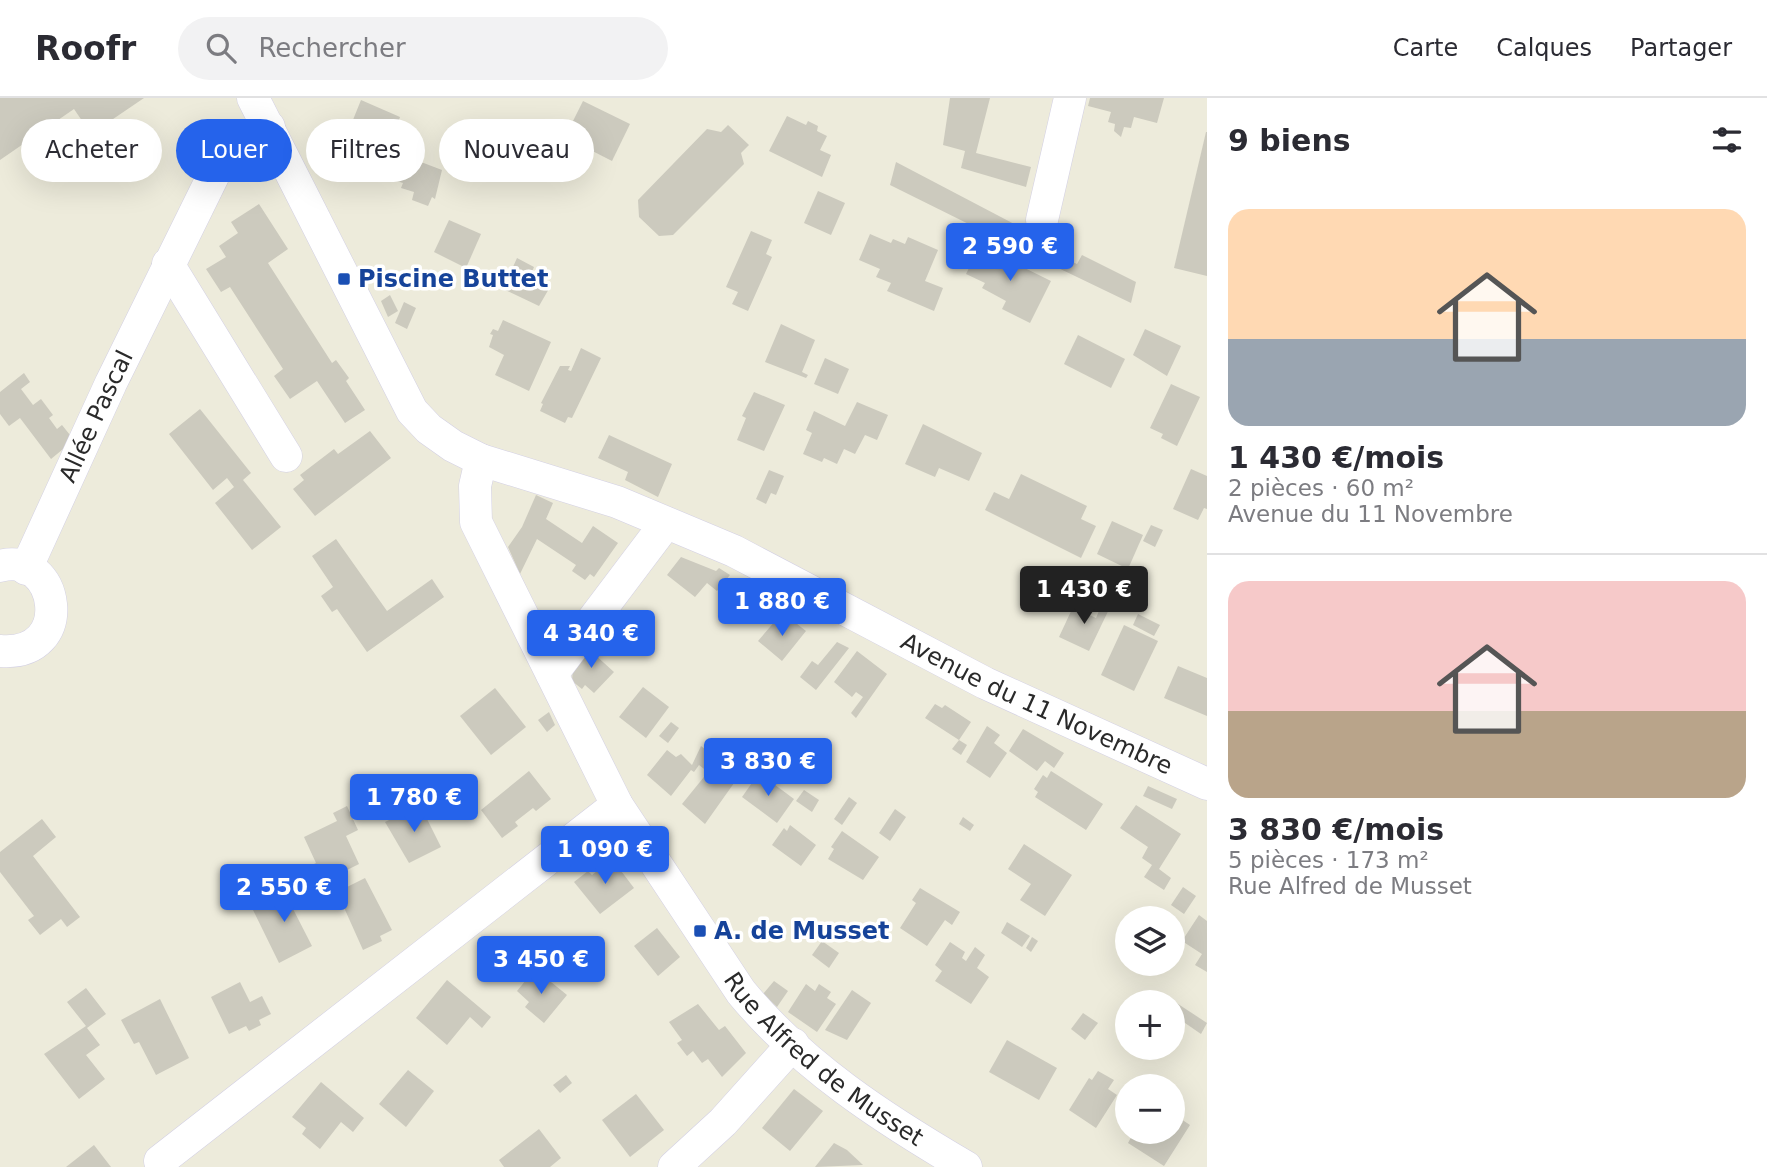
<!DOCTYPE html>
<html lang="fr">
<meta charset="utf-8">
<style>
:root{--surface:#fff;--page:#f2f2f3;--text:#2b2b33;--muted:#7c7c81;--line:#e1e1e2;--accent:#2563eb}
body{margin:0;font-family:"DejaVu Sans",sans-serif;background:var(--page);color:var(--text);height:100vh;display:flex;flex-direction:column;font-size:26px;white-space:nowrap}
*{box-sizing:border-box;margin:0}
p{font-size:23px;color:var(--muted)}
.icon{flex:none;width:38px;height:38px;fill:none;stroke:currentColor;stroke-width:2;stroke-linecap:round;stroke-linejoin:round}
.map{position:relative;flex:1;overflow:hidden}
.drawer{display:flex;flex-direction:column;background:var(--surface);width:560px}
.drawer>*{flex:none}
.hud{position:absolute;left:21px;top:21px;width:665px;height:63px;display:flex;gap:14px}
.fabs{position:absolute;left:1115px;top:808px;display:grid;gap:14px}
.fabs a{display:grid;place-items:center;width:70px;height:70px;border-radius:50%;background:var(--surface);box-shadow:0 7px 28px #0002;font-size:35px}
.price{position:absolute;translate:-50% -60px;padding:0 16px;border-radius:7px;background:var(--accent);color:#fff;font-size:23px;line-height:46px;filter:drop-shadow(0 2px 4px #0008)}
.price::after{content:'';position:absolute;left:50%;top:42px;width:21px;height:16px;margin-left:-10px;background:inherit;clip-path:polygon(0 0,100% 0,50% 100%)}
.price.selected{background:#222;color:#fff}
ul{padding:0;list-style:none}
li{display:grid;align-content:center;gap:14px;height:371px;padding:0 21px}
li+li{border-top:2px solid var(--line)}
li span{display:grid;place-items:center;height:217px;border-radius:21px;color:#555}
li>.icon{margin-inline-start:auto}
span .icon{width:126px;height:126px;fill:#fffc;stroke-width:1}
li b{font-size:30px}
h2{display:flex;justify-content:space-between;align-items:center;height:84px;padding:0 21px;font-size:30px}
.tag{padding:0 24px;border-radius:32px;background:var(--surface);box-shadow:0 7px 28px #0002;font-size:24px;line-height:63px}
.tag.selected{background:var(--accent);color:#fff}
header{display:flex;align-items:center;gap:42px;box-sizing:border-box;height:98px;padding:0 35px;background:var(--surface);border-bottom:2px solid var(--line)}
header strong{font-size:33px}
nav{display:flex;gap:38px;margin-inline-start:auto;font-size:24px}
.search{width:490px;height:63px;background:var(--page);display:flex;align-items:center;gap:18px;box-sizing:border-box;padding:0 24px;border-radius:38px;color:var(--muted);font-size:26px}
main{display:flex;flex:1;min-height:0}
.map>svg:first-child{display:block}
.building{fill:#cccabe}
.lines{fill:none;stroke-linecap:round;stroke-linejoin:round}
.minor-casing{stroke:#d3d0e4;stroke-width:33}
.minor{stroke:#fff;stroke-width:32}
.transit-dot{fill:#1a4fb4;stroke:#fff;stroke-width:2.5}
.labels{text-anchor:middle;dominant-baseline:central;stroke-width:7;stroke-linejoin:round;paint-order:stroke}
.transit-label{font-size:24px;font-weight:bold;fill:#164399;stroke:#fff;text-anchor:start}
.street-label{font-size:24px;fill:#2a2a2a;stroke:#fff}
</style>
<header>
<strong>Roofr</strong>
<div class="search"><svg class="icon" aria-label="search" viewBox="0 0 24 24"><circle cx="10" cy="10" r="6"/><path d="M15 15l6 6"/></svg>Rechercher</div>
<nav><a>Carte</a><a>Calques</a><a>Partager</a></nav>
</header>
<main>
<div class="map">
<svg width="1207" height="1069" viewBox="0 0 1207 1069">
<rect width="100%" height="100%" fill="#edebdb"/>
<g class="building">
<polygon points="0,0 144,0 91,36 74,11 0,62"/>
<polygon points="950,0 990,0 976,55 1031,69 1026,89 961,70 965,53 943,47"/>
<polygon points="1090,0 1164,0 1157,25 1134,19 1131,30 1124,29 1121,39 1114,33 1115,26 1108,24 1111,14 1088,8"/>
<polygon points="361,2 400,19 381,77 365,70 351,77 341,73 343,69 338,59"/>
<polygon points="583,3 630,26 612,63 565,39"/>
<polygon points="787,18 806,27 808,23 818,28 817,33 827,38 820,52 831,57 822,79 769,53"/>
<polygon points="728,27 749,47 741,55 744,66 673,137 659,138 639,119 638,102 707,31 721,34"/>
<polygon points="476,32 480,34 469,59 455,52 463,34 473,39"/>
<polygon points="1206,34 1207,34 1207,178 1174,170"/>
<polygon points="398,55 413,61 415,55 422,58 421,64 442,72 435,101 432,99 428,108 412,102 414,94 401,90 403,85 388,80"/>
<polygon points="896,64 1020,129 1011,147 890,87"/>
<polygon points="818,93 845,105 831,137 804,125"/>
<polygon points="259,106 288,151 268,165 332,265 336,262 349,280 346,283 365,312 345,325 317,283 290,301 274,278 283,271 230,189 221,194 206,171 226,159 219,148 238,135 231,124"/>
<polygon points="449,122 481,136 466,170 434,154"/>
<polygon points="751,133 772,142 766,156 772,159 748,213 732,206 738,194 726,189"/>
<polygon points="870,136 891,145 893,141 905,146 908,139 938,152 925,183 943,190 934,213 887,193 891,185 876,179 880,171 859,162"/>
<polygon points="1042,136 1052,142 1043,162 1032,157"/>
<polygon points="980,148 1051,183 1030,225 1002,211 1006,203 982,190 985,185 966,176"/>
<polygon points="1055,156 1077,166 1082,157 1136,184 1131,205 1050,166"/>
<polygon points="517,160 534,169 530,179 550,189 539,208 503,191"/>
<polygon points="390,197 398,213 388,219 381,203"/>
<polygon points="404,204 416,210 407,231 395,225"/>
<polygon points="503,222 551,244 529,293 495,277 504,257 489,249 493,237 490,236 493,231 498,233"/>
<polygon points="781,226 815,242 802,274 808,277 806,280 765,264"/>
<polygon points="1145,231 1181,248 1167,278 1133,257"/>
<polygon points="1078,237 1125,261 1111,290 1064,266"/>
<polygon points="581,250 601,260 572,320 568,319 565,325 540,313 543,306 541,305 560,268 570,268 568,272 571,273"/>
<polygon points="825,260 849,271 838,296 814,286"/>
<polygon points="24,275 30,284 21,291 33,307 41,301 53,317 49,320 57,331 62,327 74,342 51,361 20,320 9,328 0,316 0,294"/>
<polygon points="1171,286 1200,299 1177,348 1161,340 1163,336 1150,330"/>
<polygon points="754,294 785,307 764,353 737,342 746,320 742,318"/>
<polygon points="857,304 888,317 877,342 865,337 855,356 844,351 837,366 824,360 822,364 803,356 812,335 806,332 814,313 845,328"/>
<polygon points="200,311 251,375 243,382 281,429 252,452 215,405 234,389 227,380 213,392 169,336"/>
<polygon points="923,326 982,355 969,383 939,370 935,379 905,366"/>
<polygon points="370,333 391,360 315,418 293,391 304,382 300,377 334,351 338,356"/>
<polygon points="609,337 672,366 658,399 625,382 628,374 598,360"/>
<polygon points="1191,371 1207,378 1207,411 1204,410 1198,422 1173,411"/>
<polygon points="769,372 784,378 776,397 771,395 766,406 756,401"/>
<polygon points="1021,376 1087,408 1081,421 1096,428 1081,460 985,412 994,394 1009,401"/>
<polygon points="536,397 553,405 546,421 582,445 593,428 618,445 594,479 590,476 585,482 572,473 576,467 537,441 520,476 508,449 522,429"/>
<polygon points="1112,423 1143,437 1128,471 1097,456"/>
<polygon points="1151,427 1163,432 1155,449 1143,443"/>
<polygon points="336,441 387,513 432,481 444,499 367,554 337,511 332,514 321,498 333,489 312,458"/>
<polygon points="681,459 716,473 719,470 730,477 717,493 707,485 695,499 667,477"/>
<polygon points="1104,501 1112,505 1089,553 1059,539 1073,509 1096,520"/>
<polygon points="1138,516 1160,527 1154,538 1133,527"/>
<polygon points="787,518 806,533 782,563 758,543 776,522 781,526"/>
<polygon points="1124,527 1158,543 1134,593 1101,577"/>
<polygon points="594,541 599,547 593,555 614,574 594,595 585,587 582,591 572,583 573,569"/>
<polygon points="837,544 849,550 816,592 800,579 812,563 818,567"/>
<polygon points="857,553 887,576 856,620 851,615 863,599 856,594 852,599 834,584"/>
<polygon points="1178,568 1207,580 1207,618 1164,600"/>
<polygon points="643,589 669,609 646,640 619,619"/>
<polygon points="495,590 526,629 491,657 460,618"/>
<polygon points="935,606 942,610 945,607 971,624 959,642 925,620"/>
<polygon points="549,614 555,627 547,634 538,622"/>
<polygon points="671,624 679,630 668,645 659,638"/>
<polygon points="987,628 1000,637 994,645 1007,655 990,680 966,664"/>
<polygon points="1023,631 1064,655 1054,670 1045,663 1037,673 1009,653"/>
<polygon points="959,642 967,647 961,657 952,651"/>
<polygon points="701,648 739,678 705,726 682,706 708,674 699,667 694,674 691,672 671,698 647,677 667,652 676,659 681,656 692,667"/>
<polygon points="529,673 551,701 536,713 533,710 515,724 518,728 502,740 481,712"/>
<polygon points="1051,673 1103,706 1086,732 1035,699 1038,694 1034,691 1043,677 1047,680"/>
<polygon points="759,675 794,701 777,725 742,699"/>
<polygon points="1148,688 1177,701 1172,711 1143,698"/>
<polygon points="804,692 819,702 812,714 796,703"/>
<polygon points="849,699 857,705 842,727 834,721"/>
<polygon points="420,707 441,749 409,765 385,724"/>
<polygon points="1136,707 1181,736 1159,771 1171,780 1164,792 1144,779 1152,767 1142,760 1148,749 1120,730"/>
<polygon points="347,708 358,732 346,738 359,766 317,787 308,769 316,765 304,739 337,723 333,715"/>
<polygon points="895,711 906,719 890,743 879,735"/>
<polygon points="963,719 974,727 970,733 959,726"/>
<polygon points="42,721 56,739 33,758 80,819 67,829 61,821 40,837 28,822 34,818 0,774 0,754"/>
<polygon points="790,727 816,747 801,768 772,747 784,730 787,733"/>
<polygon points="842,733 879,759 863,782 828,761 834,751 831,749"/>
<polygon points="1024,746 1072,777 1045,818 1020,802 1031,786 1008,771"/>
<polygon points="612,761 634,790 600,816 574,784 588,773 592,777"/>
<polygon points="365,780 392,832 380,838 382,843 363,852 337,794"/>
<polygon points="295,782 306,804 293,811 312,848 279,865 253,812 285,796 282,790"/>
<polygon points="1183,789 1196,798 1184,816 1171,807"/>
<polygon points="920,790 960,814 952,827 945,822 927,848 900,830 916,805 912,802"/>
<polygon points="1199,817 1207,823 1207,874 1195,867 1202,856 1182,843"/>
<polygon points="1007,824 1030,838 1022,849 1001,835"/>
<polygon points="657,830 680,859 658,878 634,848"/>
<polygon points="1032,839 1038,843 1031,854 1026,850"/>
<polygon points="822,843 839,855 829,870 812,857"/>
<polygon points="950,844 965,854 962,860 966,863 975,849 985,857 977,870 989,879 971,906 935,883 942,873 935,867"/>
<polygon points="535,871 567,897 544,925 525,909 529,904 517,893"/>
<polygon points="447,882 491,919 482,930 470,919 447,947 416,920"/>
<polygon points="774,883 788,893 777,909 763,896"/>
<polygon points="240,884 250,904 262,898 271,916 259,922 261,927 249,933 246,928 229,936 211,899"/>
<polygon points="806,886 815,893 819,886 831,894 827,900 836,906 817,934 788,914"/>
<polygon points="86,890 106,916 87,930 100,947 86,957 105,981 79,1001 44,956 86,928 67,904"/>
<polygon points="852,892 871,905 847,942 825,932"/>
<polygon points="160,901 189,960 156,977 139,944 134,946 121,922"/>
<polygon points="1172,902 1207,925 1201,936 1172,916"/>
<polygon points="698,906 719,932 725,928 746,955 722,979 708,961 702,965 693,953 687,958 677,945 682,942 669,924"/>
<polygon points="1083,915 1098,925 1085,942 1071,931"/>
<polygon points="1007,942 1057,970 1039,1002 989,974"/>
<polygon points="408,972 434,993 406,1029 379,1006"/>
<polygon points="1098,973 1114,982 1108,991 1117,997 1096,1030 1069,1012 1089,980 1092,982"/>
<polygon points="566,977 572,985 560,995 553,987"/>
<polygon points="321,984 364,1020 353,1034 341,1024 320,1051 302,1036 306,1030 292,1019"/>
<polygon points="794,991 823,1013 790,1053 762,1030"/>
<polygon points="636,996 664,1032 630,1059 602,1022"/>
<polygon points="1172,1015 1190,1027 1164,1068 1128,1045 1134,1034 1172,1034"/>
<polygon points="539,1031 561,1060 550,1069 504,1069 499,1062"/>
<polygon points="834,1045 847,1052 863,1067 815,1069"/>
<polygon points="94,1047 111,1069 66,1069"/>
</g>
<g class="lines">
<defs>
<g id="minor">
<path id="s1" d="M253,0l159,313 17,18 24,17 28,14 136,42 117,49 251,132 222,101"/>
<polyline points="1042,122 1070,0"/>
<polyline points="168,166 286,358"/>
<path id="s2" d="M481,362l-6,26 1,36 141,283 124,187c61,74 143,127 225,175"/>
<path d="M0,468c58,-17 78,91 0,85"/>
<path id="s3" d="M26,471l85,-186 108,-219 17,-20 33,-17"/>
<polyline points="552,576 666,425"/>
<polyline points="160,1063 617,707"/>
<polyline points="674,1069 723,1024 793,946"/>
</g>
</defs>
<use href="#minor" class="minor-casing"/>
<use href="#minor" class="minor"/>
</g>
<g class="transit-dot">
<rect x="337" y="174" width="14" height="14" rx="3.5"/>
<rect x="693" y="826" width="14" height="14" rx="3.5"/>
</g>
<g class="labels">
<g class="transit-label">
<text x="358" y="181">Piscine Buttet</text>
<text x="714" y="833">A. de Musset</text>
</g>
<g class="street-label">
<text stroke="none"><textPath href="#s3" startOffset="168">Allée Pascal</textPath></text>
<text stroke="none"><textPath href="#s1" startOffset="1045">Avenue du 11 Novembre</textPath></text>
<text stroke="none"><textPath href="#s2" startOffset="710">Rue Alfred de Musset</textPath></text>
</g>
</g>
</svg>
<div class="fabs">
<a><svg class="icon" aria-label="layers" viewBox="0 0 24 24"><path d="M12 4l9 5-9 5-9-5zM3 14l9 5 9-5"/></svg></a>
<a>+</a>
<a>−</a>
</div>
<b class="price" style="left:1010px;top:185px">2 590 €</b>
<b class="price selected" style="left:1084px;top:528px">1 430 €</b>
<b class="price" style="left:782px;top:540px">1 880 €</b>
<b class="price" style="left:591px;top:572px">4 340 €</b>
<b class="price" style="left:768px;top:700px">3 830 €</b>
<b class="price" style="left:414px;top:736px">1 780 €</b>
<b class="price" style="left:605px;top:788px">1 090 €</b>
<b class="price" style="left:284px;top:826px">2 550 €</b>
<b class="price" style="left:541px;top:898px">3 450 €</b>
<div class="hud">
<a class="tag">Acheter</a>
<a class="tag selected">Louer</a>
<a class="tag">Filtres</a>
<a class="tag">Nouveau</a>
</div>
</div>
<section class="drawer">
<h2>9 biens<svg class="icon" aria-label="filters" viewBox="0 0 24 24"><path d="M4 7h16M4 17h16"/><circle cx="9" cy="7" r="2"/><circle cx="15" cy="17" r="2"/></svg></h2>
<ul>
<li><span style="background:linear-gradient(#ffd9b3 60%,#9aa5b1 0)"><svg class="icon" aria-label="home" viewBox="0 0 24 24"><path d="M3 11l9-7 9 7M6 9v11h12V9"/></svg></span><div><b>1 430 €/mois</b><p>2 pièces · 60 m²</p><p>Avenue du 11 Novembre</p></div></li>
<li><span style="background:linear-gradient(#f6c9c9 60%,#b9a48a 0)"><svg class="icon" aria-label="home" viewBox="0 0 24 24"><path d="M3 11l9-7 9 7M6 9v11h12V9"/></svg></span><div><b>3 830 €/mois</b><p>5 pièces · 173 m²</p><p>Rue Alfred de Musset</p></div></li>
</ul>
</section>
</main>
